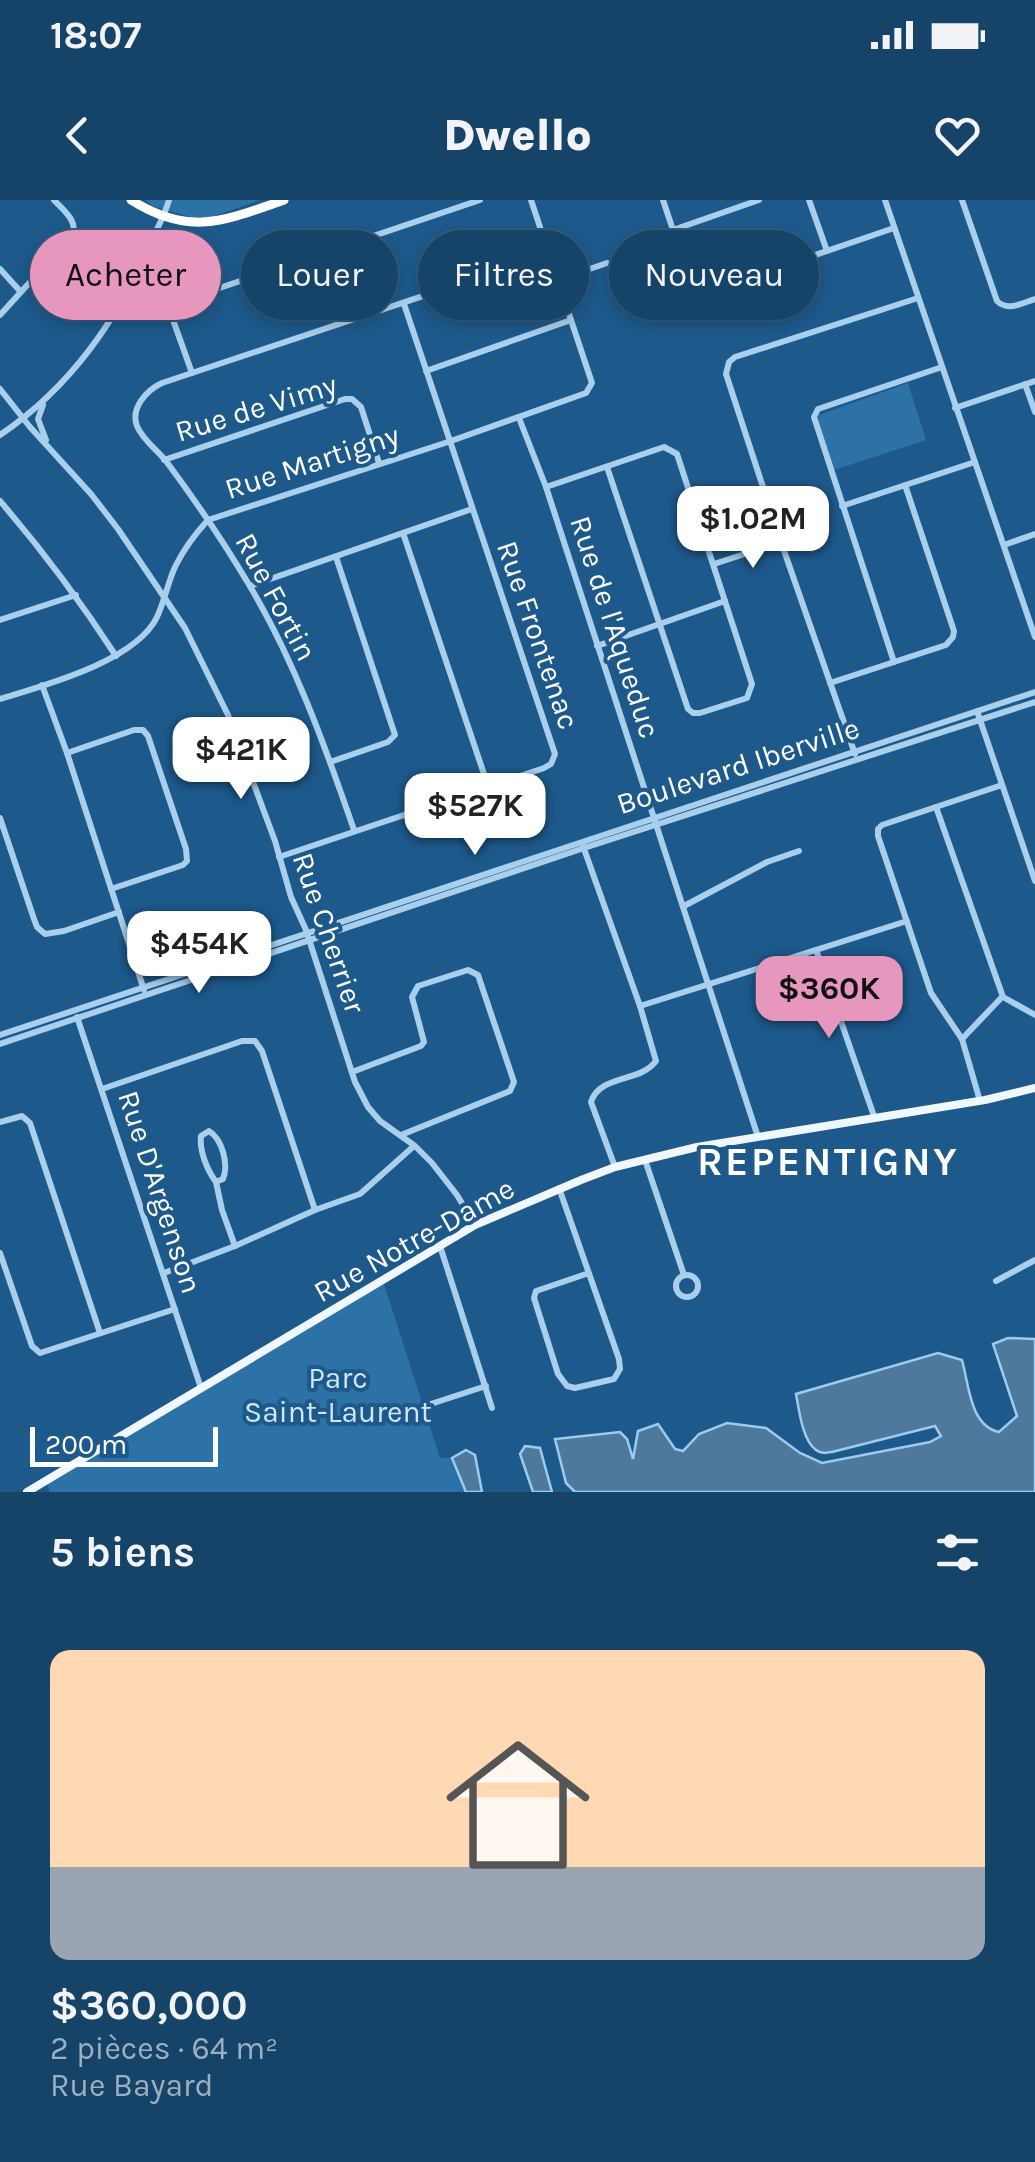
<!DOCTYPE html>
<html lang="fr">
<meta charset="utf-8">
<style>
:root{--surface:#164368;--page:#234e71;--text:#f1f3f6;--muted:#9eb0c0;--line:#355c7c;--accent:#e797bd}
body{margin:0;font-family:Karla,sans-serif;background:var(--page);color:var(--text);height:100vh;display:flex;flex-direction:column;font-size:38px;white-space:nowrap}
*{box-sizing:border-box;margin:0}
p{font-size:32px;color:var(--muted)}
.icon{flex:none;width:55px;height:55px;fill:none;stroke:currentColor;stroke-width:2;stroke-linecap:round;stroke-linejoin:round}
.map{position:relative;height:1292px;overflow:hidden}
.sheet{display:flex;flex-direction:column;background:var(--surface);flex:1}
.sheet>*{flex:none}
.guide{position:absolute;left:30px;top:30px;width:975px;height:90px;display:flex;gap:20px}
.scale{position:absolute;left:30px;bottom:25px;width:188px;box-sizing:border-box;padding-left:10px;border:5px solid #fff;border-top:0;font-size:28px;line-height:35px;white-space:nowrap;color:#fff;-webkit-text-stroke:8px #1d598b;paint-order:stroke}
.price{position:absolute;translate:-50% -85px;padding:0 22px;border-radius:20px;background:#fff;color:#222;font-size:32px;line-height:65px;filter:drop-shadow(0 2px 5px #0008)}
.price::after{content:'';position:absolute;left:50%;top:60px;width:30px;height:22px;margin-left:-15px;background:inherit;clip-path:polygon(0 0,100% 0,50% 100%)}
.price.on{background:var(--accent);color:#111}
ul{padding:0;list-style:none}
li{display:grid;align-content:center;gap:20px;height:530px;padding:0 50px}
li+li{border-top:2px solid var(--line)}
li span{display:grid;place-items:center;height:310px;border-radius:20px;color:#555}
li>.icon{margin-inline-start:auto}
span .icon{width:180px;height:180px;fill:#fffc;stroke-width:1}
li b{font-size:42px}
h2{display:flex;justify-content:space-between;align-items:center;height:120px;padding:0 50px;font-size:42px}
.chip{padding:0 35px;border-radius:45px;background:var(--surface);box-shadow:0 5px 15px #0003,0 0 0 2px var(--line);font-size:35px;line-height:90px}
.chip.on{background:var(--accent);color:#111}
.status{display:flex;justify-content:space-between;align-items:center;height:70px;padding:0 50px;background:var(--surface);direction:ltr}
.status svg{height:28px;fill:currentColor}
header{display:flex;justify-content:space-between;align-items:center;height:130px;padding:0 50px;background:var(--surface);font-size:45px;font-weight:800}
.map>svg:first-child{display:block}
.green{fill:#2d72a7}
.water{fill:#4e799d;stroke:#9ccbee;stroke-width:2.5}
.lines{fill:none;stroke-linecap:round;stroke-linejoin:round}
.minor{stroke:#a9cfec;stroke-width:6}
.major{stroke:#eff7ff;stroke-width:8}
.highway{stroke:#fff;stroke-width:9}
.labels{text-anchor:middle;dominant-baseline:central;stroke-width:8;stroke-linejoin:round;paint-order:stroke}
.street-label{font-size:30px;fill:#fff;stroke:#1d598b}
.park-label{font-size:30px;fill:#cee6f9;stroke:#1d598b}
.district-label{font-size:40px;font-weight:bold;letter-spacing:2.5px;fill:#fff;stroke:#1d598b}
</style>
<div class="status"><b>18:07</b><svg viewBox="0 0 49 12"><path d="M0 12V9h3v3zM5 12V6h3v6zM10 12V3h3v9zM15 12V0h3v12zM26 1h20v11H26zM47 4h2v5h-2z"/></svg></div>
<header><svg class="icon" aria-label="back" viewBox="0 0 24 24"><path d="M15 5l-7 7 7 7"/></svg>Dwello<svg class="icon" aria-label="heart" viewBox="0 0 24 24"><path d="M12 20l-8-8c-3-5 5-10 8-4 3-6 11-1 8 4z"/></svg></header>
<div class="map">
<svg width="1035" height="1292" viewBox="0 0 1035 1292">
<rect width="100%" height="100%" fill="#1d598b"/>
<g class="green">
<polygon points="145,0 260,0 203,20 154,7"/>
<polygon points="908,183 926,240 834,270 818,219 819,215"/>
<polygon points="383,1081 440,1258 452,1258 466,1292 50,1292 46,1281"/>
</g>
<g class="water">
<path d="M1008,1138l27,1v153h-460l-9,-9 -11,-44 65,-7 7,7 6,20 5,-28 20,-7 17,25 8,2 16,-17 28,-11 39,5 34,25 22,10 108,-21 11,-6 -6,-10 -103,26c-6,1 -11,2 -16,-2 -14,-10 -17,-41 -20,-56l142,-41 24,7c7,25 8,66 37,72l18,-16 -24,-72z"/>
<polygon points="525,1246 540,1248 552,1292 533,1292 520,1254"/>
<polygon points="466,1250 475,1255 482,1292 466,1292 452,1258"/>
</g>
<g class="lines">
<g class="minor">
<polyline points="663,0 691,84 699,92 710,91 894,28"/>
<polyline points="809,0 827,51"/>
<polyline points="885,0 1035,437"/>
<path d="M962,0l35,101c11,11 25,2 38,-2"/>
<polyline points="673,30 759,0"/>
<polyline points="0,69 20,91"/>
<polyline points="558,80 607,63"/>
<path d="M0,115l73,-80c5,-14 -10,-25 -19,-35"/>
<polyline points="426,171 571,120"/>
<polyline points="192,173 172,117 173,111 184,100 480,0"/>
<polyline points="1025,184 1035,212"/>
<polyline points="0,189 30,227 91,294 118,329 185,428 228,515 275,641 291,697 306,730 355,882 368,907 380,921 415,946 432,963 457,995 475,1025"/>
<polyline points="43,205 38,219 46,240"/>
<polyline points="955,208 1035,181"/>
<polyline points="519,218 546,287 758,937"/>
<path d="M0,235c71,-48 117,-115 151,-192 6,-15 14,-28 18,-43"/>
<polyline points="164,260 345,199 352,199 361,207 379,263"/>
<polyline points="546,287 664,247 677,254 752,484 747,498 700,513 693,513 688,509 607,267"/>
<path d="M0,301c44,51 79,98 116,155"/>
<polyline points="842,306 975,262"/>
<polyline points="403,333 488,586"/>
<polyline points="1004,345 1035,334"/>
<polyline points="714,364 781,342"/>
<polyline points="250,386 472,309"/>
<polyline points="0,420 76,395"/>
<polyline points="597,446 725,401"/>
<polyline points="894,462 814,217 818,209 942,167"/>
<polyline points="830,483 946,445 953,437 954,431 905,285"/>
<polyline points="42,485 67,553 144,790"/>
<path d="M0,499c45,-14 136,-38 157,-82 8,-17 11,-36 19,-52 8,-16 20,-32 32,-45l240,-78 138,-49 6,-10 -61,-183"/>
<polyline points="977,511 1035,681"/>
<polyline points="67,553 134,530 143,530 148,536 186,649 187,661 183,665 111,689"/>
<polyline points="855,554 781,342 726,174 729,162 735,157 918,98"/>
<polyline points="330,562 388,542 395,535 336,357"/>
<polyline points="936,607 1003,797 1035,815"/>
<polyline points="0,618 34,719 37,727 45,734 64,731 119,712"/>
<path d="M354,630c-29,-84 -60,-171 -106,-247 -25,-42 -53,-83 -82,-122 -9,-11 -24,-22 -29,-35 -7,-18 10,-36 25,-43l387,-129"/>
<path d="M583,646l57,160 16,55c-16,22 -56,13 -65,41l24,65"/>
<polyline points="279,657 544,568 551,564 555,554 404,104"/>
<polyline points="684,706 767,662 799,651"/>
<polyline points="816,750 875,919"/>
<polyline points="640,806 907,721"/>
<polyline points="77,817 201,1188"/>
<polyline points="0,835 1035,492"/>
<polyline points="962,839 1002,797"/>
<polyline points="0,844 584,648 1035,502"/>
<polyline points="352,872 421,846 424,842 412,797 418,786 468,770 478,775 514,882 510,891 401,935"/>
<polyline points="102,889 242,841 255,841 262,851 315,1010"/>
<polyline points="980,901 962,839 931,793 878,636 878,629 882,625 1002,585"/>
<polyline points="0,922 22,916 30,923 100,1133"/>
<polyline points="645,960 684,1075"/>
<path d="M216,982c-9,-12 -17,-32 -15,-46l8,-5c13,8 20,33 14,48l-7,3 6,28 13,36"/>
<polyline points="559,988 619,1159 620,1169 614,1179 575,1188 567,1186 558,1174 534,1098 536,1091 589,1073"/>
<polyline points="440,1046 492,1208"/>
<polyline points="0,1053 32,1146 40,1153 175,1109"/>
<polyline points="164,1073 235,1046 315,1010 360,994 414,946"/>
<circle cx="687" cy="1086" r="11"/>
<polyline points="996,1081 1035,1060"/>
<polyline points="397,1215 486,1186"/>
</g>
<polyline class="major" points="27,1292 475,1025 581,980 615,967 697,947 985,900 1035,888"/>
<path class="highway" d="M131,0c59,37 93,21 153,0"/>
</g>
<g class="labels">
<g class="street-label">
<text transform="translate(256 208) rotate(-17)">Rue de Vimy</text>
<text transform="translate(312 262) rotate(-18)">Rue Martigny</text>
<text transform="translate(276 397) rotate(62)">Rue Fortin</text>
<text transform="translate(615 427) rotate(72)">Rue de l'Aqueduc</text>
<text transform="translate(538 435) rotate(71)">Rue Frontenac</text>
<text transform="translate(738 566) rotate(-18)">Boulevard Iberville</text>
<text transform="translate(329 733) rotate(71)">Rue Cherrier</text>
<text transform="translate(160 992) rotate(72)">Rue D'Argenson</text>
<text transform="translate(414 1040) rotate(-29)">Rue Notre-Dame</text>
</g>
<g class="park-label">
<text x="338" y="1178">Parc<tspan x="338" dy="34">Saint-Laurent</tspan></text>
</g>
<g class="district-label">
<text x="828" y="961">REPENTIGNY</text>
</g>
</g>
</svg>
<div class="scale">200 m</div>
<b class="price" style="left:753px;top:371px">$1.02M</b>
<b class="price" style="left:241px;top:602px">$421K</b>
<b class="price" style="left:475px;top:658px">$527K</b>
<b class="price" style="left:199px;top:796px">$454K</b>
<b class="price on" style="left:829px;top:841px">$360K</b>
<div class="guide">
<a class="chip on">Acheter</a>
<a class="chip">Louer</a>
<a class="chip">Filtres</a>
<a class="chip">Nouveau</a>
</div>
</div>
<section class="sheet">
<h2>5 biens<svg class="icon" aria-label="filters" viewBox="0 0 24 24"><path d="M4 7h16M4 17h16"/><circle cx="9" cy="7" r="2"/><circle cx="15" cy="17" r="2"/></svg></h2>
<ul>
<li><span style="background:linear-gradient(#ffd9b3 70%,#9aa5b1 0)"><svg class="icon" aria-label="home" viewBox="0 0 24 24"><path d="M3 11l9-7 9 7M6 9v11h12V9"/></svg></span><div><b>$360,000</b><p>2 pièces · 64 m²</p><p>Rue Bayard</p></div></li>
</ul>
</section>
